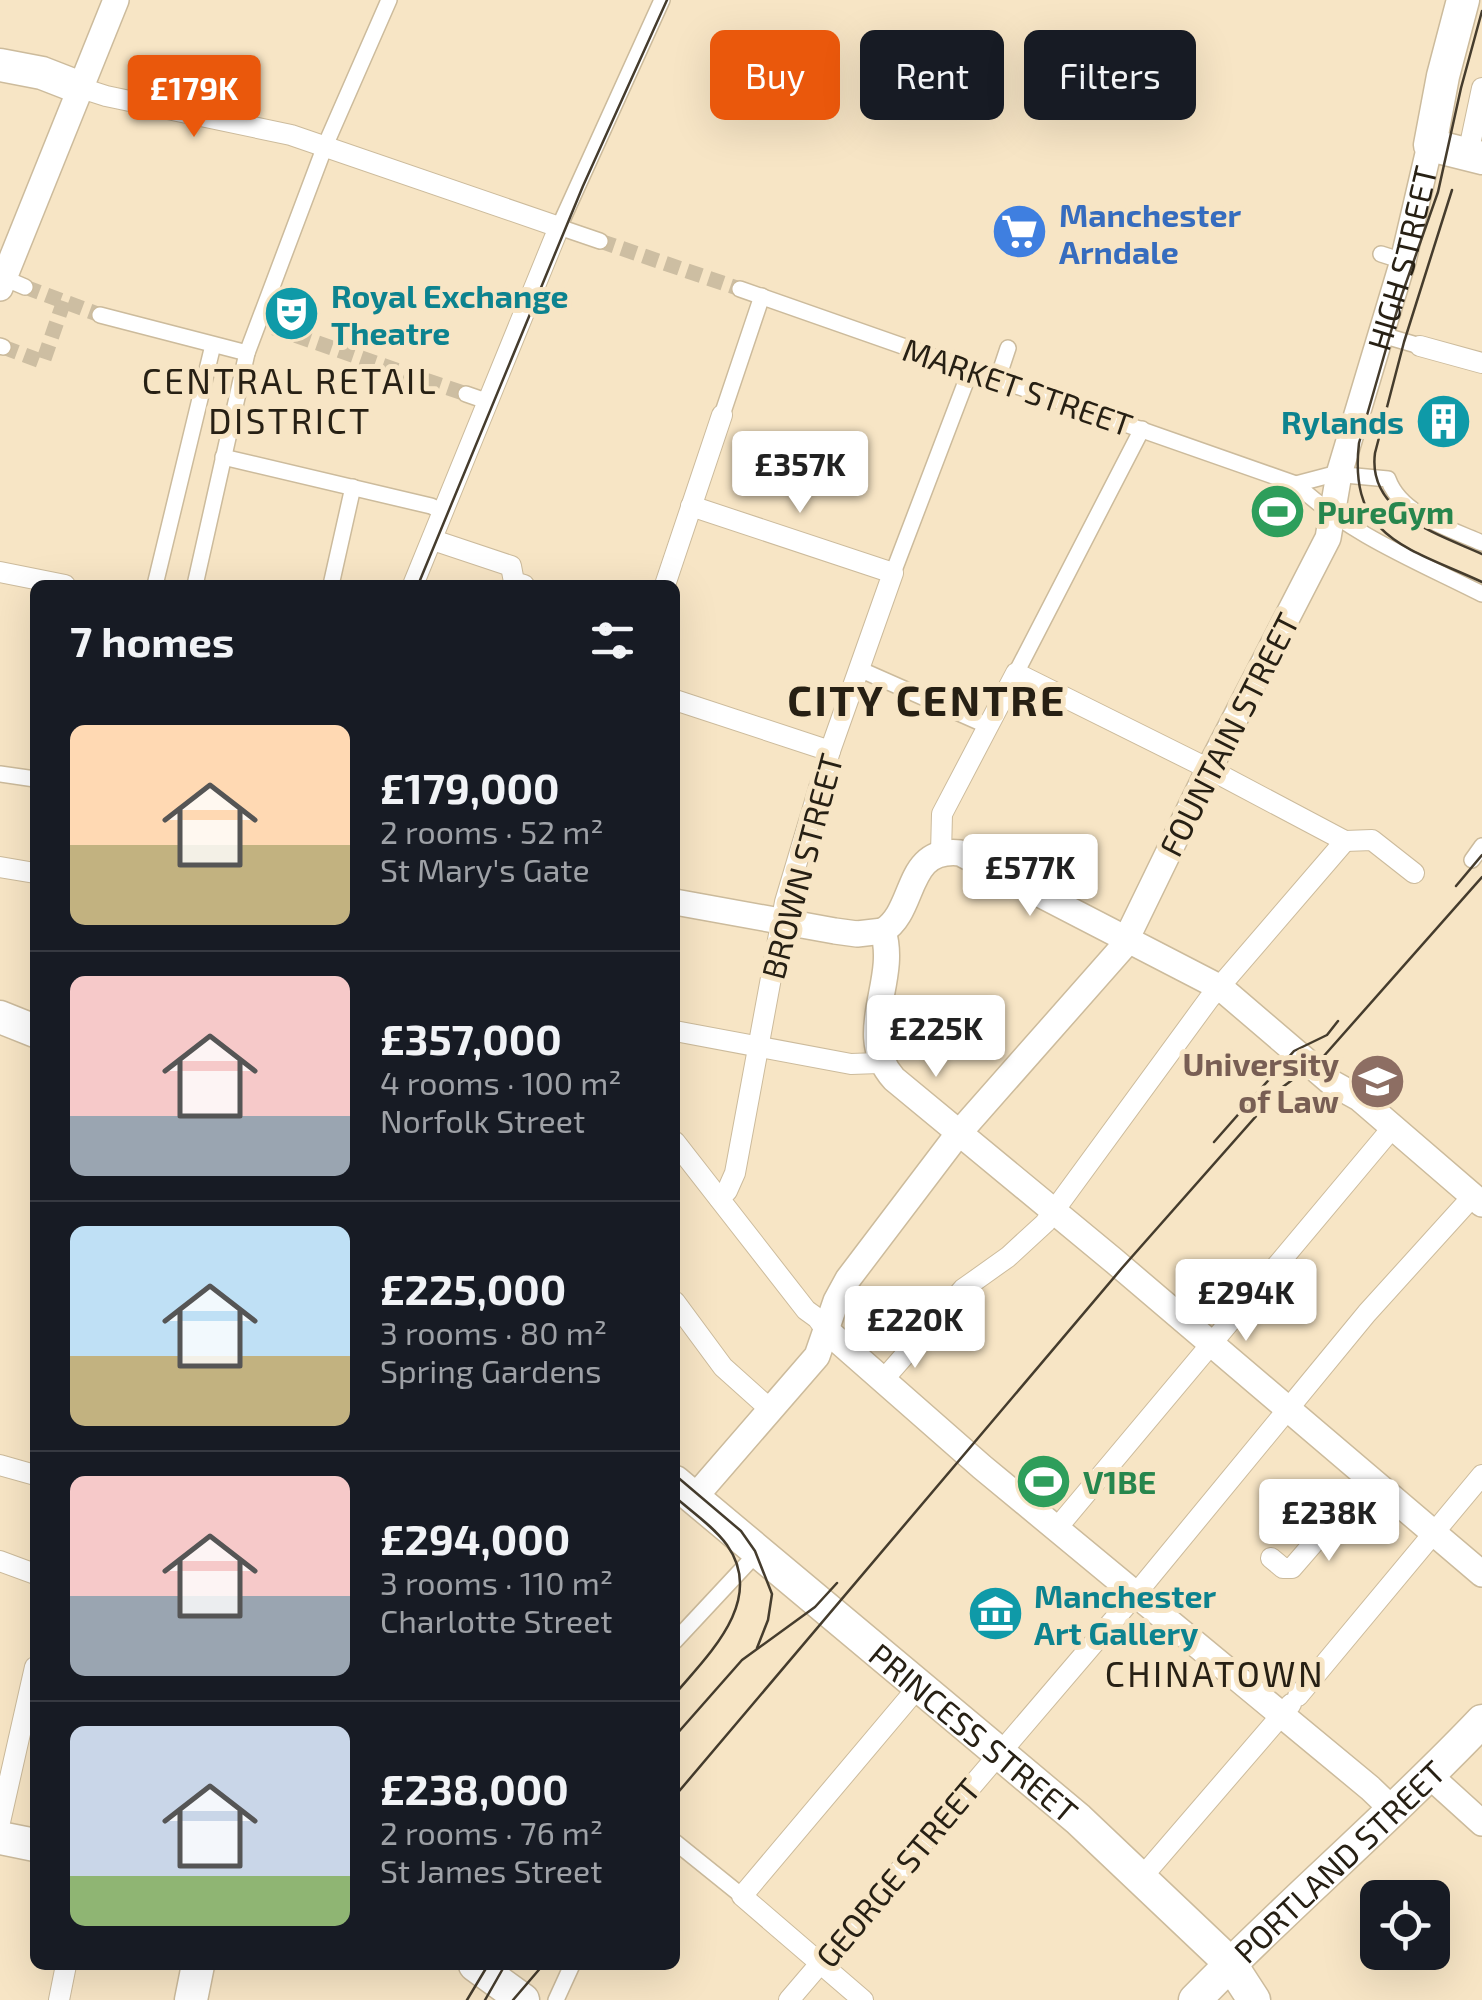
<!DOCTYPE html>
<meta charset="utf-8">
<style>
:root{--surface:#171b24;--page:#20242c;--text:#f1f3f6;--muted:#9ea1a6;--line:#363941;--accent:#ea580c}
body{margin:0;font-family:"Exo 2",sans-serif;background:var(--page);color:var(--text);height:100vh;display:flex;flex-direction:column;font-size:38px;white-space:nowrap}
*{box-sizing:border-box;margin:0}
p{font-size:32px;color:var(--muted)}
.icon{flex:none;width:55px;height:55px;fill:none;stroke:currentColor;stroke-width:2;stroke-linecap:round;stroke-linejoin:round}
.map{position:relative;flex:1;overflow:hidden}
.details{position:absolute;left:30px;top:580px;width:650px;height:1390px;display:flex;flex-direction:column;background:var(--surface);border-radius:15px;box-shadow:0 10px 40px #0002}
.details>*{flex:none}
.guide{position:absolute;left:710px;top:30px;width:620px;height:90px;display:flex;gap:20px}
.tools{position:absolute;left:1360px;top:1880px;display:grid;gap:20px}
.tools a{display:grid;place-items:center;width:90px;height:90px;border-radius:15px;background:var(--surface);box-shadow:0 10px 40px #0002;font-size:50px}
.price{position:absolute;translate:-50% -85px;padding:0 22px;border-radius:10px;background:#fff;color:#222;font-size:32px;line-height:65px;filter:drop-shadow(0 2px 5px #0008)}
.price::after{content:'';position:absolute;left:50%;top:60px;width:30px;height:22px;margin-left:-15px;background:inherit;clip-path:polygon(0 0,100% 0,50% 100%)}
.price.on{background:var(--accent);color:#fff}
ul{padding:0;list-style:none}
li{display:flex;align-items:center;gap:30px;height:250px;padding:0 40px}
li+li{border-top:2px solid var(--line)}
li span{display:grid;place-items:center;flex:none;width:280px;height:200px;border-radius:15px;color:#555}
li>.icon{margin-inline-start:auto}
span .icon{width:120px;height:120px;fill:#fffc;stroke-width:1}
li b{font-size:42px}
h2{display:flex;justify-content:space-between;align-items:center;height:120px;padding:0 40px;font-size:42px}
.chip{padding:0 35px;border-radius:15px;background:var(--surface);box-shadow:0 10px 40px #0002;font-size:35px;line-height:90px}
.chip.on{background:var(--accent);color:#fff}
.map>svg:first-child{display:block}
.lines{fill:none;stroke-linecap:round;stroke-linejoin:round}
.pedestrian-tunnel{stroke:#cdbea2;stroke-width:15;stroke-dasharray:15 8;stroke-linecap:butt}
.pedestrian-casing{stroke:#ccbb9c;stroke-width:18}
.minor-casing{stroke:#ccbb9c;stroke-width:22}
.tertiary-casing{stroke:#ccbb9c;stroke-width:28}
.primary-casing{stroke:#ccbb9c;stroke-width:35}
.pedestrian{stroke:#fff;stroke-width:15}
.minor{stroke:#fff;stroke-width:20}
.tertiary{stroke:#fff;stroke-width:25}
.primary{stroke:#fff;stroke-width:32}
.tram{stroke:#453c2d;stroke-width:2.5}
.labels{text-anchor:middle;dominant-baseline:central;stroke-width:10;stroke-linejoin:round;paint-order:stroke}
.shop-label{font-size:32px;font-weight:bold;fill:#366cbe;stroke:#f7e5c5;text-anchor:start}
.street-label{font-size:32px;fill:#272014;stroke:#f7e5c5}
.culture-label{font-size:32px;font-weight:bold;fill:#0d838f;stroke:#f7e5c5;text-anchor:start}
.leisure-label{font-size:32px;font-weight:bold;fill:#27864d;stroke:#f7e5c5;text-anchor:start}
.education-label{font-size:32px;font-weight:bold;fill:#785e54;stroke:#f7e5c5;text-anchor:end}
.neighbourhood-label{font-size:35px;letter-spacing:2.5px;fill:#272014;stroke:#f7e5c5}
.district-label{font-size:42px;font-weight:bold;letter-spacing:2.5px;fill:#272014;stroke:#f7e5c5}
</style>
<div class="map">
<svg width="1482" height="2000" viewBox="0 0 1482 2000">
<rect width="100%" height="100%" fill="#f7e5c5"/>
<g class="lines">
<g class="pedestrian-tunnel">
<polyline points="600,241 740,289"/>
<polyline points="25,287 100,315"/>
<polyline points="274,328 466,394"/>
<polyline points="3,347 43,362 64,301"/>
</g>
<defs>
<g id="pedestrian">
<polyline points="600,241 559,227 662,0"/>
<polyline points="1381,254 1403,261"/>
<polyline points="4,278 25,287"/>
<path d="M740,289l556,195c53,50 121,77 186,110"/>
<polyline points="100,315 247,353"/>
<polyline points="1382,335 1420,346"/>
<polyline points="0,346 3,347"/>
<polyline points="997,381 1008,348"/>
<polyline points="466,394 489,402"/>
<polyline points="722,415 762,296"/>
<polyline points="223,457 431,506 444,512"/>
<path d="M1296,484l38,-10 54,5c13,36 61,49 94,64"/>
<polyline points="893,573 970,371"/>
<polyline points="155,585 213,345"/>
<polyline points="195,585 247,353 325,146 389,0"/>
<polyline points="331,585 353,487"/>
<polyline points="859,669 988,726"/>
<polyline points="1016,673 1142,429"/>
<polyline points="0,774 35,779"/>
<polyline points="1472,860 1482,846"/>
<polyline points="675,1641 758,1552"/>
<polyline points="675,1842 742,1896"/>
<polyline points="556,2000 572,1965"/>
</g>
<g id="minor">
<polyline points="78,87 106,96 291,135 559,227 413,585"/>
<polyline points="1468,154 1482,88"/>
<polyline points="1420,346 1482,363"/>
<polyline points="691,506 893,573 830,751 785,902 735,1173 727,1191 719,1198"/>
<polyline points="433,540 511,566 514,582 524,585"/>
<polyline points="0,572 65,585"/>
<polyline points="665,585 722,415"/>
<polyline points="675,700 830,751"/>
<polyline points="941,853 942,814 1016,673 1209,769 1345,841 1372,840 1414,873"/>
<polyline points="0,867 35,873"/>
<polyline points="675,1031 851,1064 879,1063"/>
<polyline points="675,1142 806,1310 817,1318 826,1330"/>
<polyline points="675,1302 723,1367 771,1410"/>
<polyline points="883,1380 963,1289 1008,1257 1045,1223 1209,999 1345,841"/>
<polyline points="0,1465 35,1475"/>
<polyline points="1057,1528 1393,1127"/>
<polyline points="1271,1558 1283,1568 1292,1568 1370,1478"/>
<polyline points="0,1561 35,1574"/>
<polyline points="1298,1696 1482,1475"/>
<polyline points="0,1822 35,1667"/>
<polyline points="1142,1877 1291,1704"/>
<polyline points="59,2000 66,1965"/>
<polyline points="789,2000 1135,1595 1367,1313 1473,1196"/>
<polyline points="863,2000 742,1896 919,1686"/>
</g>
<g id="tertiary">
<polyline points="0,288 116,0"/>
<polyline points="675,902 835,931 857,934 883,931"/>
<path d="M883,931c16,51 -30,102 11,148l219,181 369,314"/>
<path d="M883,931c34,-21 21,-84 77,-78l261,135 111,95 27,15 123,106"/>
<polyline points="826,1330 982,1467 1370,1788 1394,1811"/>
<path id="s1" d="M694,1498l123,-142 19,-55 12,-22 110,-145 164,-186 87,-179 119,-231 11,-64 64,-213 27,-116"/>
<polyline points="1430,1776 1482,1823"/>
</g>
<g id="primary">
<polyline points="1463,0 1443,76 1430,145 1482,158"/>
<polyline points="0,65 42,73 78,87"/>
<polyline points="0,1017 35,1031"/>
<path id="s2" d="M675,1482l403,337 152,144 24,37"/>
<polyline points="0,1838 35,1845"/>
<polyline points="475,1965 523,2000"/>
<polyline points="191,2000 198,1965"/>
<path id="s3" d="M1195,2000c93,-96 195,-182 287,-279"/>
</g>
</defs>
<use href="#pedestrian" class="pedestrian-casing"/>
<use href="#minor" class="minor-casing"/>
<use href="#tertiary" class="tertiary-casing"/>
<use href="#primary" class="primary-casing"/>
<use href="#pedestrian" class="pedestrian"/>
<use href="#minor" class="minor"/>
<use href="#tertiary" class="tertiary"/>
<use href="#primary" class="primary"/>
<g class="tram">
<path d="M1482,11l-21,77 -23,104 -38,108 -41,143c-11,96 50,105 123,139"/>
<path d="M1452,190l-48,152 -29,111c-8,60 63,81 107,101"/>
<polyline points="418,585 583,186 667,0"/>
<polyline points="1456,886 1482,855"/>
<polyline points="1214,1142 1294,1051 1327,1035 1338,1021"/>
<polyline points="675,1475 741,1531 755,1551 772,1594 768,1620 757,1648"/>
<path d="M675,1497c17,15 38,29 52,48 39,55 -18,109 -52,149"/>
<polyline points="675,1736 742,1660 815,1607 837,1583"/>
<polyline points="675,1796 1122,1268 1280,1089 1323,1057 1482,877"/>
<polyline points="467,2000 488,1965"/>
<polyline points="485,2000 505,1965"/>
<polyline points="513,2000 543,1965"/>
</g>
</g>
<defs>
<symbol id="supermarket-disc" viewBox="-11 -11 22 22"><circle r="9.5" fill="#3f7fe0" stroke="#f7e5c5"/><path d="M-6-5.5h2.5l.6 2H6L4.5 2H-2.5L-4.4-4H-6ZM-1.5 3.2a1.3 1.3 0 1 0 .1 0ZM3 3.2a1.3 1.3 0 1 0 .1 0Z" fill="#fff"/></symbol>
<symbol id="theatre-disc" viewBox="-11 -11 22 22"><circle r="9.5" fill="#0f9aa8" stroke="#f7e5c5"/><path d="M-5-5.5Q0-4 5-5.5V0Q5 5 0 6Q-5 5-5 0ZM-3.3-2.5H-1v1.5H-3.3ZM1-2.5H3.3v1.5H1ZM-2.8 1Q0 5.5 2.8 1Z" fill="#fff"/></symbol>
<symbol id="building-disc" viewBox="-11 -11 22 22"><circle r="9.5" fill="#0f9aa8" stroke="#f7e5c5"/><path d="M-4-6H4V6H1V3H-1V6H-4ZM-2.5-4.3h1.7v1.8h-1.7ZM.8-4.3h1.7v1.8H.8ZM-2.5-1h1.7V.8h-1.7ZM.8-1h1.7V.8H.8Z" fill="#fff"/></symbol>
<symbol id="stadium-disc" viewBox="-11 -11 22 22"><circle r="9.5" fill="#2e9e5b" stroke="#f7e5c5"/><path d="M0-5a6.5 5 0 1 0 0 10a6.5 5 0 1 0 0-10ZM-3.5-1.8h7v3.6h-7Z" fill="#fff"/></symbol>
<symbol id="university-disc" viewBox="-11 -11 22 22"><circle r="9.5" fill="#8d6e63" stroke="#f7e5c5"/><path d="M0-5L7-2L0 1L-7-2ZM-4 1L0 2.5L4 1V4Q0 6-4 4Z" fill="#fff"/></symbol>
<symbol id="museum-disc" viewBox="-11 -11 22 22"><circle r="9.5" fill="#0f9aa8" stroke="#f7e5c5"/><path d="M0-6L6-3V-2H-6V-3ZM-5-1h2V3h-2ZM-1-1h2V3h-2ZM3-1h2V3H3ZM-6 4H6V6H-6Z" fill="#fff"/></symbol>
</defs>
<g fill-rule="evenodd">
<use href="#supermarket-disc" x="988" y="200" width="63" height="63"/>
<use href="#theatre-disc" x="260" y="282" width="63" height="63"/>
<use href="#building-disc" x="1412" y="390" width="63" height="63"/>
<use href="#stadium-disc" x="1246" y="480" width="63" height="63"/>
<use href="#university-disc" x="1346" y="1050" width="63" height="63"/>
<use href="#stadium-disc" x="1012" y="1450" width="63" height="63"/>
<use href="#museum-disc" x="964" y="1582" width="63" height="63"/>
</g>
<g class="labels">
<g class="shop-label">
<text x="1059" y="214">Manchester<tspan x="1059" dy="37">Arndale</tspan></text>
</g>
<g class="street-label">
<text stroke="none"><textPath href="#s1" startOffset="1450">HIGH STREET</textPath></text>
<text transform="translate(1018 386) rotate(19)">MARKET STREET</text>
<text transform="translate(1228 734) rotate(-63)">FOUNTAIN STREET</text>
<text transform="translate(801 866) rotate(-75)">BROWN STREET</text>
<text stroke="none"><textPath href="#s2" startOffset="390">PRINCESS STREET</textPath></text>
<text stroke="none"><textPath href="#s3" startOffset="200">PORTLAND STREET</textPath></text>
<text transform="translate(897 1872) rotate(-50)">GEORGE STREET</text>
</g>
<g class="culture-label">
<text x="331" y="295">Royal Exchange<tspan x="331" dy="37">Theatre</tspan></text>
<text x="1404" y="421" text-anchor="end">Rylands</text>
<text x="1034" y="1595">Manchester<tspan x="1034" dy="37">Art Gallery</tspan></text>
</g>
<g class="leisure-label">
<text x="1317" y="511">PureGym</text>
<text x="1083" y="1481">V1BE</text>
</g>
<g class="education-label">
<text x="1339" y="1063">University<tspan x="1339" dy="37">of Law</tspan></text>
</g>
<g class="neighbourhood-label">
<text x="290" y="380">CENTRAL RETAIL<tspan x="290" dy="40">DISTRICT</tspan></text>
<text x="1215" y="1673">CHINATOWN</text>
</g>
<g class="district-label">
<text x="927" y="699">CITY CENTRE</text>
</g>
</g>
</svg>
<div class="tools">
<a><svg class="icon" aria-label="locate" viewBox="0 0 24 24"><circle cx="12" cy="12" r="6"/><path d="M12 2v4M12 18v4M2 12h4M18 12h4"/></svg></a>
</div>
<b class="price on" style="left:194px;top:140px">£179K</b>
<b class="price" style="left:800px;top:516px">£357K</b>
<b class="price" style="left:1030px;top:919px">£577K</b>
<b class="price" style="left:936px;top:1080px">£225K</b>
<b class="price" style="left:1246px;top:1344px">£294K</b>
<b class="price" style="left:915px;top:1371px">£220K</b>
<b class="price" style="left:1329px;top:1564px">£238K</b>
<div class="guide">
<a class="chip on">Buy</a>
<a class="chip">Rent</a>
<a class="chip">Filters</a>
</div>
<section class="details">
<h2>7 homes<svg class="icon" aria-label="filters" viewBox="0 0 24 24"><path d="M4 7h16M4 17h16"/><circle cx="9" cy="7" r="2"/><circle cx="15" cy="17" r="2"/></svg></h2>
<ul>
<li><span style="background:linear-gradient(#ffd9b3 60%,#c2b280 0)"><svg class="icon" aria-label="home" viewBox="0 0 24 24"><path d="M3 11l9-7 9 7M6 9v11h12V9"/></svg></span><div><b>£179,000</b><p>2 rooms · 52 m²</p><p>St Mary's Gate</p></div></li>
<li><span style="background:linear-gradient(#f6c9c9 70%,#9aa5b1 0)"><svg class="icon" aria-label="home" viewBox="0 0 24 24"><path d="M3 11l9-7 9 7M6 9v11h12V9"/></svg></span><div><b>£357,000</b><p>4 rooms · 100 m²</p><p>Norfolk Street</p></div></li>
<li><span style="background:linear-gradient(#bfe0f5 65%,#c2b280 0)"><svg class="icon" aria-label="home" viewBox="0 0 24 24"><path d="M3 11l9-7 9 7M6 9v11h12V9"/></svg></span><div><b>£225,000</b><p>3 rooms · 80 m²</p><p>Spring Gardens</p></div></li>
<li><span style="background:linear-gradient(#f6c9c9 60%,#9aa5b1 0)"><svg class="icon" aria-label="home" viewBox="0 0 24 24"><path d="M3 11l9-7 9 7M6 9v11h12V9"/></svg></span><div><b>£294,000</b><p>3 rooms · 110 m²</p><p>Charlotte Street</p></div></li>
<li><span style="background:linear-gradient(#c9d6e8 75%,#8fb573 0)"><svg class="icon" aria-label="home" viewBox="0 0 24 24"><path d="M3 11l9-7 9 7M6 9v11h12V9"/></svg></span><div><b>£238,000</b><p>2 rooms · 76 m²</p><p>St James Street</p></div></li>
</ul>
</section>
</div>
